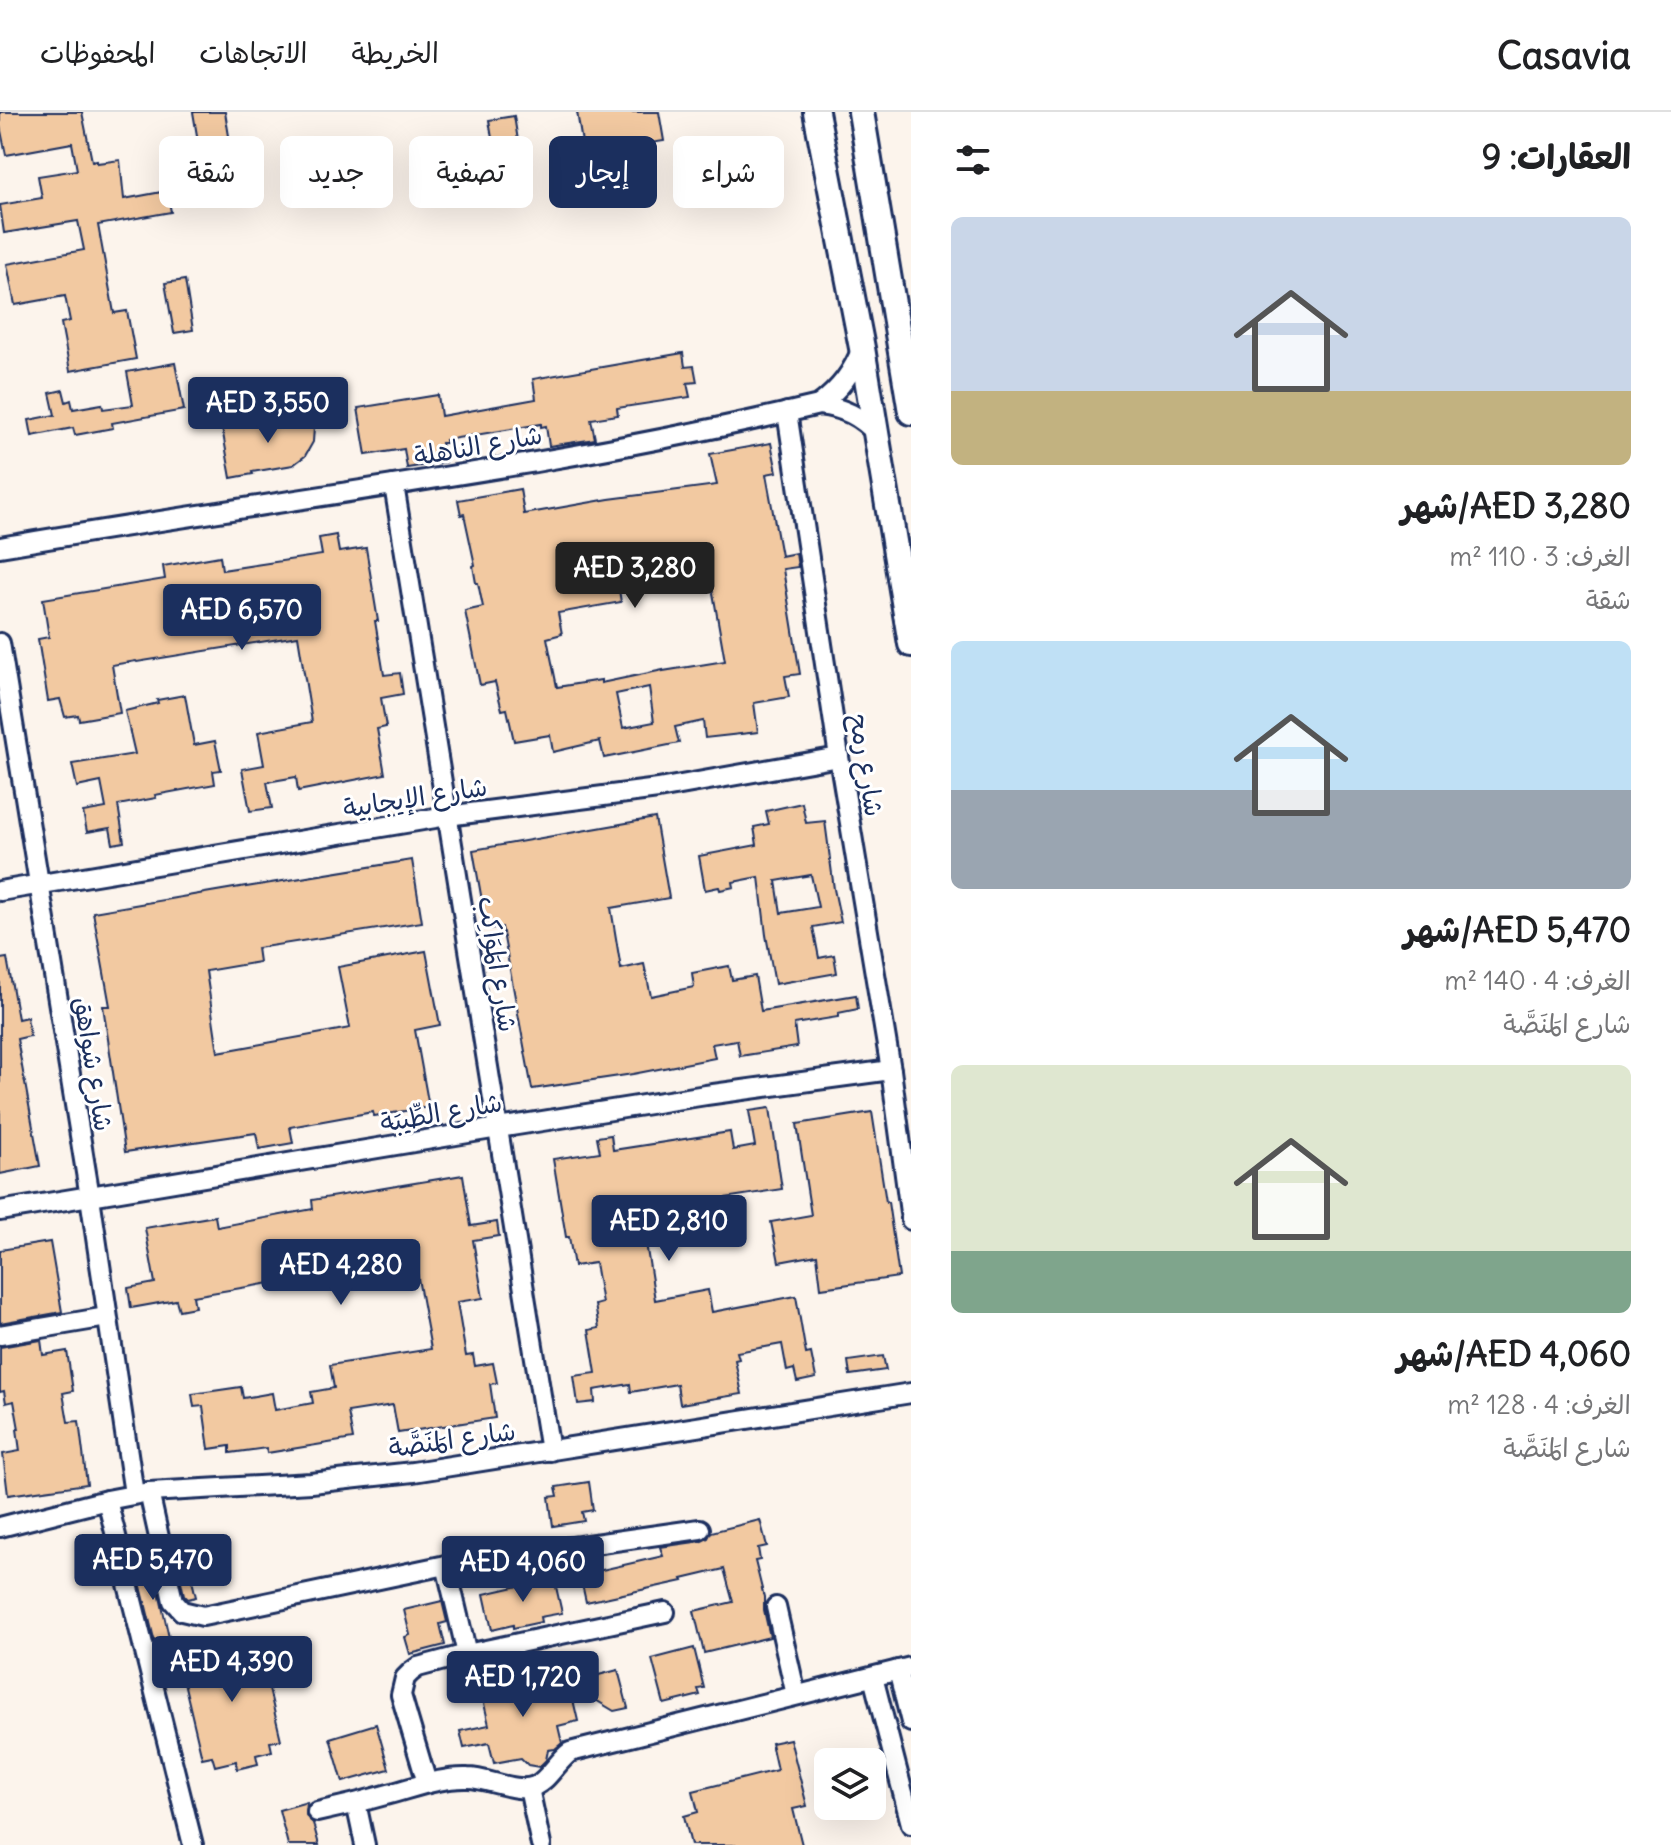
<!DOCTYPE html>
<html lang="ar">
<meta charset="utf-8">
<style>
:root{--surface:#fff;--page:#f6f6f6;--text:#202124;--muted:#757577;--line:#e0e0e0;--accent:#1b2f5e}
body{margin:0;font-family:Delius,"Playpen Sans Arabic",sans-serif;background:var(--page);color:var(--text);direction:rtl;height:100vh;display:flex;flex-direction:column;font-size:30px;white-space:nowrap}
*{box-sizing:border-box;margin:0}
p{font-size:26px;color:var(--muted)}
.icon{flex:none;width:44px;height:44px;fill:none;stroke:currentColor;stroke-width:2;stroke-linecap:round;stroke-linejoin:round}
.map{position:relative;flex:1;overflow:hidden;direction:ltr}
.drawer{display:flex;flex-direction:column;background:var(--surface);width:760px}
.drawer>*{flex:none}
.hud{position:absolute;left:24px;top:24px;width:760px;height:72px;direction:rtl;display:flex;gap:16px}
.controls{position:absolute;left:814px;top:1636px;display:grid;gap:16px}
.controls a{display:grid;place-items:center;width:72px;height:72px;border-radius:12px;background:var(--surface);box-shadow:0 8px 32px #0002;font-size:40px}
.price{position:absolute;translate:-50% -68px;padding:0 18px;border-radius:8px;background:var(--accent);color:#fff;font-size:26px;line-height:52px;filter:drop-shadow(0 2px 4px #0008)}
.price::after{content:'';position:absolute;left:50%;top:48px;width:24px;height:18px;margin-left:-12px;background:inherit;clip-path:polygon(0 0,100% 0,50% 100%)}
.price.current{background:#222;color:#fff}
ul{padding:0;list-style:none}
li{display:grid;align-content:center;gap:16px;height:424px;padding:0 40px}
li span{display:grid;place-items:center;height:248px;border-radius:12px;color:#555}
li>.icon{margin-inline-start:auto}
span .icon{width:144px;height:144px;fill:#fffc;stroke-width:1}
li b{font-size:34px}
h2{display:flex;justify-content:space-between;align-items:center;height:96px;padding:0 40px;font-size:34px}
.chip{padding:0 28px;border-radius:12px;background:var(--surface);box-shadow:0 8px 32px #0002;font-size:28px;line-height:72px}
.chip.current{background:var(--accent);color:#fff}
header{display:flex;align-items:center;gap:48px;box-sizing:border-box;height:112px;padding:0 40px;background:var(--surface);border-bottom:2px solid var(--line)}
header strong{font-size:38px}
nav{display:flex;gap:44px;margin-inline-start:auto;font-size:28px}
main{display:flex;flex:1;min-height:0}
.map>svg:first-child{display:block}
.building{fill:#f2c9a1;stroke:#1b2f5e;stroke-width:2;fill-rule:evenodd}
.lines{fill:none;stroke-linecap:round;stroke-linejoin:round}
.minor-casing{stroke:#1b2f5e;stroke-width:24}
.secondary-casing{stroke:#1b2f5e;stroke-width:30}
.minor{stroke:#fff;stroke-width:18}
.secondary{stroke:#fff;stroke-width:24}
.labels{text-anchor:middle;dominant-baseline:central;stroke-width:6;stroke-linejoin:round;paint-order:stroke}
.street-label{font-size:26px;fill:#1b2f5e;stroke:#fff}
</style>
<header>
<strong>Casavia</strong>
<nav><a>الخريطة</a><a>الاتجاهات</a><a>المحفوظات</a></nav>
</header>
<main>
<section class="drawer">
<h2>العقارات: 9<svg class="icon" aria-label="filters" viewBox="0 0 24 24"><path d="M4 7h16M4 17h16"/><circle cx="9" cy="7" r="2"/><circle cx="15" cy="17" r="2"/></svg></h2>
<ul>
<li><span style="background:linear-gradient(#c9d6e8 70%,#c2b280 0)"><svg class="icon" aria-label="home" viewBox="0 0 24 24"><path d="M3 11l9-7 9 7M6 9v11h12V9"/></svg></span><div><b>AED 3,280/شهر</b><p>الغرف: 3 · 110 m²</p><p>شقة</p></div></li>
<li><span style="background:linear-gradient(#bfe0f5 60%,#9aa5b1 0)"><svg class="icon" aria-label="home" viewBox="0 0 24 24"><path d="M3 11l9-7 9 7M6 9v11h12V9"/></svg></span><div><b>AED 5,470/شهر</b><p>الغرف: 4 · 140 m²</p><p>شارع المَنَصَّة</p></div></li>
<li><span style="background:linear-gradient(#dfe7d0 75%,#7fa58c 0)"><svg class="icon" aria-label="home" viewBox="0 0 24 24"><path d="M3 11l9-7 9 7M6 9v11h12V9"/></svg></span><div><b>AED 4,060/شهر</b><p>الغرف: 4 · 128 m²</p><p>شارع المَنَصَّة</p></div></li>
</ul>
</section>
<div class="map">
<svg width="911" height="1733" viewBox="0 0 911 1733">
<rect width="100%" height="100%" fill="#fcf4ec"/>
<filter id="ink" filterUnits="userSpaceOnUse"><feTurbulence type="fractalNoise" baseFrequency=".0125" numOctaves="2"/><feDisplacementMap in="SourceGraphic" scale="16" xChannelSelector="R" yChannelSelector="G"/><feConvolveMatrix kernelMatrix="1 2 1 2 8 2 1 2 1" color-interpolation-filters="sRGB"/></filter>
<g filter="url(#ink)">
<g class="building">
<polygon points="0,0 82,0 92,49 97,48 97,51 120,48 124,87 167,79 171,100 98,113 114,201 127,199 136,247 70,259 61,211 70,209 65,184 15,193 7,152 84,138 78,109 4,121 0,93 42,86 38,64 77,58 72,31 6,43 0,14"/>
<polygon points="193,0 225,0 232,42 201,47"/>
<polygon points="577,0 659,0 664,29 631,34 638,73 612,77 606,39 584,43"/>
<polygon points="514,4 522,53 497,57 489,8"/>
<polygon points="185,168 193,218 174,221 165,171"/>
<polygon points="683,241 685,255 694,254 697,270 687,271 690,285 617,296 618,303 591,307 595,327 549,334 546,314 541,315 541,312 445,328 446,331 441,331 445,350 407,356 404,337 366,343 358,296 438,283 441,304 536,287 533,267"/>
<polygon points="175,251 184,298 112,311 113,316 75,323 73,316 32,324 29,308 55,303 50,281 63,278 66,290 71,288 73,297 102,292 103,297 133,293 127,260"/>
<polygon points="312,303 314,315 313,330 305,344 293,353 252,360 253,362 231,366 222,316"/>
<path d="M771,331l6,29 -11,2 15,82 15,-3 2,14 -15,2 17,105 -15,2 4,21 -35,6 4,29 -53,6 -2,-17 -28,6 4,16 -75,15 -4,-17 -47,11 -3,-17 -36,6 -7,-32 -5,1 -7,-28 -15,3 -15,-74 18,-4 -5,-24h-2l-3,-17 2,-1 -11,-51 -3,1 -3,-15 62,-11 4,25 85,-15 108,-14 -7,-31zM709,458l16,91 -62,10v-1l-62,13v-3l-44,7 -10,-49 15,-4 -4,-21 63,-11 -3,-18zM649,575l5,35 -31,6 -7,-34z"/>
<polygon points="336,423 339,440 366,436 378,509 375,509 384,563 400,561 403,582 381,586 386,615 377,617 385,662 298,679 296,665 267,670 272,696 250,699 242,657 264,653 258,620 312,610 298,524 137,550 136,549 112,553 120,601 79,608 78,603 65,605 60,587 48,589 38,527 49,525 43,487 165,467 163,454 220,444 222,458 322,443 319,426"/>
<polygon points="185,583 194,633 215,629 221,658 213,659 215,672 155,683 156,686 118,693 124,730 113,732 110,716 87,720 83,700 106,696 101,670 77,675 72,652 135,642 125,599 158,591 157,588"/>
<path d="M802,691l4,20 19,-2 9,68 7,33 -28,5 6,31 15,-3 3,18 -62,11 -9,-49 -7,-58 -26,5 1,5 -14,3 -1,-3 -14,3 -6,-34 58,-11 -3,-18 15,-3 -3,-13zM811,763l7,32 -37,6 -5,-32z"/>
<polygon points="655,706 669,786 611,796 621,857 644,852 651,884 694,875 692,861 729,854 732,868 755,864 761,899 856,883 858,897 838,901 838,905 794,912 797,935 740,944 737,928 712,932 715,946 633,962 532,977 502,815 487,817 473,738"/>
<polygon points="412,748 422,810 257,836 259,850 206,859 218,940 350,916 338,855 426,839 440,913 415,918 429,995 374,1004 373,1000 290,1015 293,1031 259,1037 256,1021 125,1040 103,894 110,894 93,800 246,774 246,775"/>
<polygon points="7,846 18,907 27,905 30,924 17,927 40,1054 0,1062 0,847"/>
<polygon points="770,996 782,1077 718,1087 720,1101 690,1105 692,1117 682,1118 683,1125 646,1131 655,1188 708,1178 712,1200 796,1184 806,1242 811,1241 816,1266 797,1270 794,1257 787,1259 782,1232 737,1240 739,1247 735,1248 742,1282 680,1292 677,1272 631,1280 630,1272 594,1278 595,1290 578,1292 574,1264 596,1261 589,1218 599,1216 595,1193 602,1191 595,1151 574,1154 569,1125 566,1125 553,1047 600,1040 597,1025 611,1023 613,1038 730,1020 733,1038 755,1034 749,999"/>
<polygon points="872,1000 886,1090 888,1090 899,1165 821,1176 817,1143 779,1150 771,1110 811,1103 797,1012"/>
<polygon points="463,1063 471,1114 497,1110 499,1124 473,1128 483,1186 457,1190 466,1244 473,1243 475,1254 493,1251 497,1271 490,1272 495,1306 398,1321 393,1293 348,1300 353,1327 267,1341 266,1336 230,1341 230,1334 209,1337 203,1294 194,1295 192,1282 241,1275 243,1286 272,1281 275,1298 313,1291 311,1280 334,1276 330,1253 431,1237 415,1150 325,1165 324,1162 193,1184 195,1195 179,1198 176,1188 131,1196 128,1176 155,1171 145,1116 215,1104 217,1115 313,1097 312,1088"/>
<polygon points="50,1130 62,1200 0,1211 0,1138"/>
<polygon points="41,1228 43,1243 67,1239 73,1279 63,1281 68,1310 79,1309 87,1372 8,1383 3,1342 20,1339 17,1317 19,1317 14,1289 6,1291 4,1279 0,1280 0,1235"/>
<polygon points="883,1244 886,1258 850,1263 848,1249"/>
<polygon points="589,1370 593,1398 582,1400 584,1409 553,1414 549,1385 558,1384 556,1375"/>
<polygon points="760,1408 767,1434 758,1436 760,1448 755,1449 764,1485 764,1498 770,1525 704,1541 694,1499 733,1490 724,1457 682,1467 683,1469 586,1490 580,1463 663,1444 660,1435 702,1429 708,1426 711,1420"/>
<polygon points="183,1431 196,1485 188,1487 184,1483 173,1433"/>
<polygon points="146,1435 147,1440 150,1439 173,1544 159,1547 132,1438"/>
<polygon points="554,1466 562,1501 540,1505 541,1510 513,1516 513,1513 492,1518 484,1482"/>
<polygon points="442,1489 447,1510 440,1512 445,1533 410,1542 405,1525 410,1523 404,1498"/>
<polygon points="257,1526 281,1628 270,1630 272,1639 256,1643 258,1652 237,1657 236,1649 215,1654 212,1644 202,1646 184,1570 195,1567 188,1542"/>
<polygon points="694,1536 704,1576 698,1577 700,1583 664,1592 652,1547"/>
<polygon points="618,1558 628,1596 614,1599 589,1584 583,1567"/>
<polygon points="550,1559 555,1583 571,1579 578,1609 558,1614 562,1631 555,1637 548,1638 546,1648 539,1655 528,1653 521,1646 494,1651 489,1631 464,1636 460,1619 489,1613 480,1574"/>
<polygon points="376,1612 389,1657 343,1670 330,1626"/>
<polygon points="790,1627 807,1694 793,1697 802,1733 691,1733 684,1704 698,1700 693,1679 777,1658 771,1631"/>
<polygon points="307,1690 306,1703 313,1711 319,1733 288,1733 279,1698"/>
</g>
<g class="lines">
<defs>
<g id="minor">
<path d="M819,293c21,-16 34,-33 43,-57"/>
<polyline points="787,300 839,645 891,958 911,1108"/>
<polyline points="394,373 550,1339"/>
<path d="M0,435c273,-47 550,-78 819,-142 25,3 41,11 58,29"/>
<polyline points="0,531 90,1085 134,1382"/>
<polyline points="0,779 447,704 658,677 839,645"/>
<polyline points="0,1099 498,1016 706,983 891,958"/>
<polyline points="0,1223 107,1205"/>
<polyline points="149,1380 173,1489 182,1499 203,1504 446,1453 700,1417"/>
<polyline points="107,1388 193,1733"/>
<polyline points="0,1415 107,1388 149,1380 311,1371 413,1360 911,1281"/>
<polyline points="446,1453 467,1542"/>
<polyline points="776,1495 796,1583"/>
<polyline points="898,1558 911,1610"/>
<polyline points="873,1565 911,1712"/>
<polyline points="427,1671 401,1583 405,1566 411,1560 418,1555 467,1542 665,1500"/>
<polyline points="529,1676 541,1733"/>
<polyline points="356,1691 365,1733"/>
<path d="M317,1700c24,-5 48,-11 72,-18 26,-7 53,-17 79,-16 20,0 49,16 67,8 13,-6 22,-24 35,-34l341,-85"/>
</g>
<g id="secondary">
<polyline points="816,0 862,236 911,532"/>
<polyline points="861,0 911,300"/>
</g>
</defs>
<use href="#minor" class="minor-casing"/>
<use href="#secondary" class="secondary-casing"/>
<use href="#minor" class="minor"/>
<use href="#secondary" class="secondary"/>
</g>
</g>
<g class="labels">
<g class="street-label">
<text transform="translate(478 333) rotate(-10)">شارع الناهلة</text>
<text transform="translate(867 653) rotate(81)">شارع رمح</text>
<text transform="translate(415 685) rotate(-9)">شارع الإيجابية</text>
<text transform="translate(498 852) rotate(81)">شارع المَوَاكِب</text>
<text transform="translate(94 952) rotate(81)">شارع شواهق</text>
<text transform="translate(441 1000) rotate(-10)">شارع الطِّيبَة</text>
<text transform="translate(452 1327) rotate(-8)">شارع المَنَصَّة</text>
</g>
</g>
</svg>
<div class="controls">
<a><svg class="icon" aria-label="layers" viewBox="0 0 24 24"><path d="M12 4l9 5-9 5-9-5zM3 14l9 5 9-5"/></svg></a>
</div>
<b class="price" style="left:268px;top:333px">AED 3,550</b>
<b class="price current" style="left:635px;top:498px">AED 3,280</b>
<b class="price" style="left:242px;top:540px">AED 6,570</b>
<b class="price" style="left:669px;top:1151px">AED 2,810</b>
<b class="price" style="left:341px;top:1195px">AED 4,280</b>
<b class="price" style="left:153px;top:1490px">AED 5,470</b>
<b class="price" style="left:523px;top:1492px">AED 4,060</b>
<b class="price" style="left:232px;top:1592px">AED 4,390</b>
<b class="price" style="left:523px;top:1607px">AED 1,720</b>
<div class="hud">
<a class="chip">شراء</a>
<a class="chip current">إيجار</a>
<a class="chip">تصفية</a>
<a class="chip">جديد</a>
<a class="chip">شقة</a>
</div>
</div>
</main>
